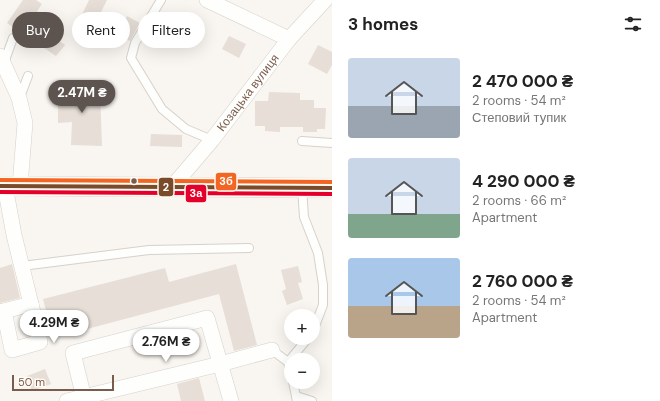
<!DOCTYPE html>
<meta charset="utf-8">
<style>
:root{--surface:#fff;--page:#f2f2f2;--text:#222;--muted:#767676;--accent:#5d544f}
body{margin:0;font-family:"DM Sans",sans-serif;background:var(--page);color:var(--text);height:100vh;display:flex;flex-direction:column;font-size:15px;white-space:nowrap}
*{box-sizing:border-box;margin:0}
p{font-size:13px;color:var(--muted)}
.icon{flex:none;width:22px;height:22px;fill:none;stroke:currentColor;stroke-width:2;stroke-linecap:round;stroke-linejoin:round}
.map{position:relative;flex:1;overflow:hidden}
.panel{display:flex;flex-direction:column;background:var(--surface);width:328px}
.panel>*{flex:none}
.top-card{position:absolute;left:12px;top:12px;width:260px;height:36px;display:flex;gap:8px}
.fabs{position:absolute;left:284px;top:309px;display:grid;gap:8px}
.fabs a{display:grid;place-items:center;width:36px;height:36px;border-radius:50%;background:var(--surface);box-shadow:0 4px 16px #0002;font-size:20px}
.scale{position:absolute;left:12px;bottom:10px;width:102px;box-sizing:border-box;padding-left:4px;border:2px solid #7a5c4d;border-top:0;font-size:11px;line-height:14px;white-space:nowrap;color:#7a5c4d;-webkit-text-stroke:3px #fffaf3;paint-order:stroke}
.price{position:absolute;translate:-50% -34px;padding:0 9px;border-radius:14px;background:#fff;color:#222;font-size:13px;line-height:26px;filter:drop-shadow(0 1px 2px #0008)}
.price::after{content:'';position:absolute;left:50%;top:24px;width:12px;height:9px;margin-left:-6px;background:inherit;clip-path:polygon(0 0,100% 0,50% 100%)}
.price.on{background:var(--accent);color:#fff}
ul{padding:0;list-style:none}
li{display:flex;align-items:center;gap:12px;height:100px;padding:0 16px}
li span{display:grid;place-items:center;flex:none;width:112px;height:80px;border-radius:4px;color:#555}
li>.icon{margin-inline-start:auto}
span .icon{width:48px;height:48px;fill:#fffc;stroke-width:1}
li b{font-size:17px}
h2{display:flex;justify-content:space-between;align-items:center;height:48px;padding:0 16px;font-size:17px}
.pill{padding:0 14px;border-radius:18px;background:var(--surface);box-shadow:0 4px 16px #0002;font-size:14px;line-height:36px}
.pill.on{background:var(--accent);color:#fff}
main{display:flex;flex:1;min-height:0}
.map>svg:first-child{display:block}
.building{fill:#e6ded7}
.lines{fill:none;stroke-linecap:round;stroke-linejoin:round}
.service-casing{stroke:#d7d1cb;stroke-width:10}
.minor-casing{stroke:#d7d1cb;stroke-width:16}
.tertiary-casing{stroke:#d7d1cb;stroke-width:20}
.service{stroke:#fefefd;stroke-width:8}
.minor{stroke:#fefefd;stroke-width:15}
.tertiary{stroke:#fefefd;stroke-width:19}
.bus-1-casing{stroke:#fffaf3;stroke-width:7}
.bus-2-casing{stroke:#fffaf3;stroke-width:7}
.bus-3-casing{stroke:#fffaf3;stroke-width:7}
.bus-1{stroke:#7a4b2a;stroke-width:4}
.bus-2{stroke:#e4002b;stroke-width:4}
.bus-3{stroke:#f26522;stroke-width:4}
.bus-dot{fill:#7a5c4d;stroke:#fffaf3;stroke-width:1.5}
.labels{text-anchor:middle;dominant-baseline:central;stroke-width:4;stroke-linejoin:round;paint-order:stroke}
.street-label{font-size:12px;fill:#7a5c4d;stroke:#fffaf3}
.line-badge{stroke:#fffaf3;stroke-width:1.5}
.badge-label{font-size:11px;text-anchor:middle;font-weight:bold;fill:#fff}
</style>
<main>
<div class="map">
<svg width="332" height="401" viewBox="0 0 332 401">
<rect width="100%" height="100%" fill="#f9f5f0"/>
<g class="building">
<polygon points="23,0 36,0 42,4 37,11 46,17 41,24 46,28 45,30 65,45 56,56 7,23"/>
<polygon points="89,0 107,0 94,26 80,19"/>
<polygon points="127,16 140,23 130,41 118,35"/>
<polygon points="229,36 246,44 239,58 222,49"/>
<polygon points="318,45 332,52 332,65 327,74 308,64"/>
<polygon points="70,80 88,80 89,89 100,89 102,146 71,145 72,122 58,123 58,106 62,106 62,94 66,94 66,89 71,89"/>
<polygon points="269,92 300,93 300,100 314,100 314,108 326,108 325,129 317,129 317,132 303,132 303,127 280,127 280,132 265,131 265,126 255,126 255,101 268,101"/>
<polygon points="151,134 182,135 182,147 150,146"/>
<polygon points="12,264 20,298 0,303 0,268"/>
<polygon points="236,264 257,345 234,351 219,294 53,338 43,299 165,268 169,282"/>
<polygon points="298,266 302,282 298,283 303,299 287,305 282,291 286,289 281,270"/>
<polygon points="45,369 51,384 32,391 27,376"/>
<polygon points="199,378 205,401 181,401 177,384"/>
</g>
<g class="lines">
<defs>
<g id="service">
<polyline points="161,0 135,43 131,58 162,109 186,129 212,140"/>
<polyline points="4,63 13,38"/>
<polyline points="20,97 28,76"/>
<polyline points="302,141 332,143"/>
<polyline points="302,188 304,217 318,253 323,285 323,305 313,331"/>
<polyline points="22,266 149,250 249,248"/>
<polyline points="272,350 288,362 291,373"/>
<polyline points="288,362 308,338"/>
<polyline points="293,382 297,401"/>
<polyline points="296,396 312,401"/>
</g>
<g id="minor">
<polyline points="207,0 289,39"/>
<polyline points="0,56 19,98 25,123 20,186"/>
<path id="s1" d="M172,187l40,-47 77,-101 36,-39"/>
<polyline points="4,311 12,350 40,342 31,304"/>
<polyline points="0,312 31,304 14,235 5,186"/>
<polyline points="84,398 73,353 207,318 231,401"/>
<polyline points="67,401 220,364 272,350"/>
</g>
<polyline id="tertiary" points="0,186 332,188"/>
</defs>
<use href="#service" class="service-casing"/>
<use href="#minor" class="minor-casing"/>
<use href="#tertiary" class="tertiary-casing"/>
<use href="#service" class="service"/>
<use href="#minor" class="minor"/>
<use href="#tertiary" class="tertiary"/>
<defs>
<polyline id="bus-1" points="0,186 332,188"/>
<polyline id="bus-2" points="0,192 332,194"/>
<polyline id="bus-3" points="0,180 332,182"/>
</defs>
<use href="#bus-1" class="bus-1-casing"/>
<use href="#bus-2" class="bus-2-casing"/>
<use href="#bus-3" class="bus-3-casing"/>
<use href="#bus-1" class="bus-1"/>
<use href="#bus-2" class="bus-2"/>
<use href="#bus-3" class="bus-3"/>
</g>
<circle class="bus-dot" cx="134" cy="181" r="3.5"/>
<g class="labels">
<g class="street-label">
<text stroke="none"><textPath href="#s1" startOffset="121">Козацька вулиця</textPath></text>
</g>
</g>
<g class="line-badge">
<rect x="215" y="172" width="22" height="19" rx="4" fill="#f26522"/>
<rect x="158" y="177" width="16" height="20" rx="4" fill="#7a4b2a"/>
<rect x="185" y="184" width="22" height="19" rx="4" fill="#e4002b"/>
</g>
<g class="badge-label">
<text x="226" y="185">3б</text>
<text x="166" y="191">2</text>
<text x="196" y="197">3а</text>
</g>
</svg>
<div class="fabs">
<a>+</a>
<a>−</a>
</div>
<div class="scale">50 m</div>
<b class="price on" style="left:82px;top:114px">2.47M ₴</b>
<b class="price" style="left:54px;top:344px">4.29M ₴</b>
<b class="price" style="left:166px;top:363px">2.76M ₴</b>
<div class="top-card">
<a class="pill on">Buy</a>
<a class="pill">Rent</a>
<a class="pill">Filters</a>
</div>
</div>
<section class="panel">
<h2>3 homes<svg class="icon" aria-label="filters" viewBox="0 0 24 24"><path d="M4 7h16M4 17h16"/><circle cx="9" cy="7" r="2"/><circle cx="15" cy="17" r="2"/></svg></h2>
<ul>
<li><span style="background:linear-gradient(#c9d6e8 60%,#9aa5b1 0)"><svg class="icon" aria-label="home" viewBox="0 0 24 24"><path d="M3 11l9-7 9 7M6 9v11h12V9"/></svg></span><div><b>2 470 000 ₴</b><p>2 rooms · 54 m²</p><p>Степовий тупик</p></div></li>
<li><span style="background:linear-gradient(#c9d6e8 70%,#7fa58c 0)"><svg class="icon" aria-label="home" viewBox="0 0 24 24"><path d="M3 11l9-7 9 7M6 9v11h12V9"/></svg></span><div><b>4 290 000 ₴</b><p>2 rooms · 66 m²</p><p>Apartment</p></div></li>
<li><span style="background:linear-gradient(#a9c7e8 60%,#b9a48a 0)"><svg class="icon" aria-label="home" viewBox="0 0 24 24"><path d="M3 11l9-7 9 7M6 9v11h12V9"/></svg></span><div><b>2 760 000 ₴</b><p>2 rooms · 54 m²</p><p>Apartment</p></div></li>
</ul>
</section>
</main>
